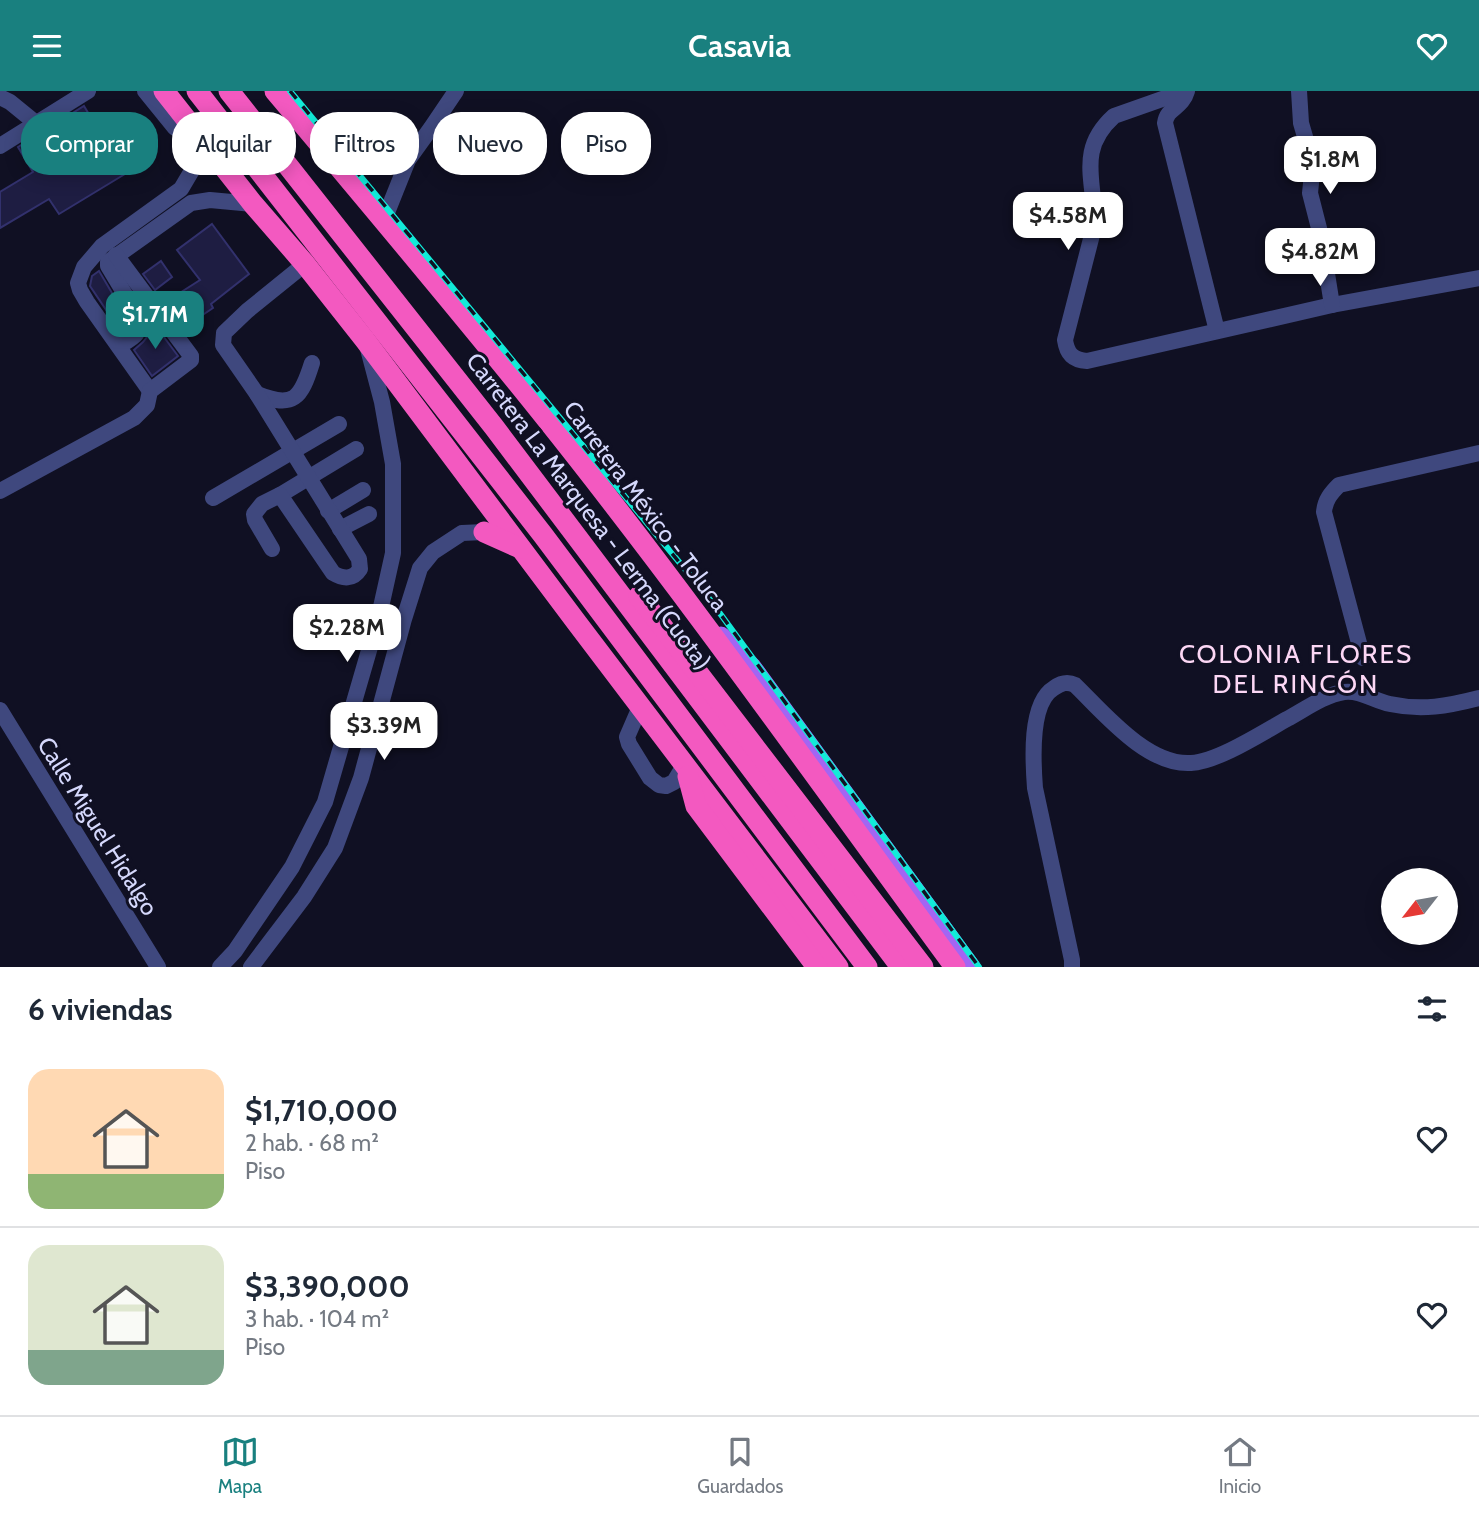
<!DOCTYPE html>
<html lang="es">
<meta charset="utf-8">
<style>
:root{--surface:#fff;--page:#f6f6f7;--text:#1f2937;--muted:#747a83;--line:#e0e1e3;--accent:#19807f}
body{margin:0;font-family:Cabin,sans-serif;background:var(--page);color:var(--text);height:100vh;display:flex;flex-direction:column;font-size:26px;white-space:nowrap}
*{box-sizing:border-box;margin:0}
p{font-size:23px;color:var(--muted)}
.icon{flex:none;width:38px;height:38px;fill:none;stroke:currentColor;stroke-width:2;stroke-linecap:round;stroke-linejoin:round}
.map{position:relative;height:876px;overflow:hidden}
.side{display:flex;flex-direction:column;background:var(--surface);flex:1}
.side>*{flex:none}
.top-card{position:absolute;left:21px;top:21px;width:700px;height:63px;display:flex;gap:14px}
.needle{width:46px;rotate:239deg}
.buttons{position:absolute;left:1381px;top:777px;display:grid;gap:14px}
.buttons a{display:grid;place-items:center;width:77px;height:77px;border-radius:50%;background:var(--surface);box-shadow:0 4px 18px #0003;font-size:35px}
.price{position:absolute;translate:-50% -60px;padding:0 16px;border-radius:14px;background:#fff;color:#222;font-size:23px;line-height:46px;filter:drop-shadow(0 2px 4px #0008)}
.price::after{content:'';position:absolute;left:50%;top:42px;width:21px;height:16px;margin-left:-10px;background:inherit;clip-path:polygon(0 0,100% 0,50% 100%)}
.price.active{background:var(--accent);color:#fff}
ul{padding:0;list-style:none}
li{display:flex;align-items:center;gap:21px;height:175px;padding:0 28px}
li+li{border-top:2px solid var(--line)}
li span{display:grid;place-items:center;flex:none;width:196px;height:140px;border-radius:21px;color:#555}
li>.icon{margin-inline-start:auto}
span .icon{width:84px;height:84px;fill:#fffc;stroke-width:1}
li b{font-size:30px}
h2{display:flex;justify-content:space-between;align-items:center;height:84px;padding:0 28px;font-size:30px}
.tag{padding:0 24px;border-radius:28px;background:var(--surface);box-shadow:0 4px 18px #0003;font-size:24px;line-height:63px}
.tag.active{background:var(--accent);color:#fff}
header{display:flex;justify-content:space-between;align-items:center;height:91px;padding:0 28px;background:var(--accent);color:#fff;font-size:32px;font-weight:600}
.tabs{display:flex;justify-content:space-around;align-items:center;height:98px;border-top:2px solid var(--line);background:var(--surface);font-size:19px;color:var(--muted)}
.tabs a{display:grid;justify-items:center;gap:4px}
.tabs .active{color:var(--accent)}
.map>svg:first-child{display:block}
.building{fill:#1e1d42;stroke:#32316d;stroke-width:2}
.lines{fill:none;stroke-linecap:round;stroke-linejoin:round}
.minor{stroke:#3f487e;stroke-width:16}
.major{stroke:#a365f3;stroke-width:19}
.highway{stroke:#f359c0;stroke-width:21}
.rail-casing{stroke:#12ebd8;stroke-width:6}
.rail{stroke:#101023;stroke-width:3.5;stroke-dasharray:10;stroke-linecap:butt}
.labels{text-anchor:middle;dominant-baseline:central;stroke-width:6;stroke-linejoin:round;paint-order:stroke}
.street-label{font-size:24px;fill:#d5d8fc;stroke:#101023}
.neighbourhood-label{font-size:26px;letter-spacing:2px;fill:#fcd7f5;stroke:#101023}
</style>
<header><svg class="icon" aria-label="menu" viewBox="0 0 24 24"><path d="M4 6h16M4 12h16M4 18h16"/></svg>Casavia<svg class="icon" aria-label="heart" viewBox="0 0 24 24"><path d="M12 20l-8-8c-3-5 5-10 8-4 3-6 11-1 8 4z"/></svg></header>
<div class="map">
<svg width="1479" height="876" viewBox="0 0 1479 876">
<rect width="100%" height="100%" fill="#101023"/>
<g class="building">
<polygon points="84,15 125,83 59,123 49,108 0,137 0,101 33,81 18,56"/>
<polygon points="212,133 249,183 211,213 213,217 192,231 175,205 200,189 177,159"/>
<polygon points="161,170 172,186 155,199 143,183"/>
<polygon points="99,180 128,229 128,236 121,241 90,195 92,185"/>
<polygon points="149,226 178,265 152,285 134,259 143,251 147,246 150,237"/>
</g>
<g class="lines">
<g class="minor">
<polyline points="145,0 175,37 192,34"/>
<path d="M1185,0l-71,25c-41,37 -15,70 -21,115l-28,109c2,14 8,20 22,21l245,-56 147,-27"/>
<path d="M1187,0c-5,18 -20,16 -22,32l52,208"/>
<polyline points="1299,0 1301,32 1313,73 1310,102 1321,145 1332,214"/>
<polyline points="0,6 10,11 37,33"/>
<polyline points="0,55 88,0"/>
<polyline points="384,129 408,69 431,37 456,0"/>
<path d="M119,255c14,-8 24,-12 19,-30l-30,-50v-4l83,-59 19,-3 43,4"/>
<polyline points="150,300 87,211 80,199 78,192 84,176 102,155 181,98 194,76 202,47"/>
<path d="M257,303c37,15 44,4 55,-31"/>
<polyline points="0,400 134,327 147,314 150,300 191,269 191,265 116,164"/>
<polyline points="280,404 356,358"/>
<polyline points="213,407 339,333"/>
<polyline points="328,420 363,399"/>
<polyline points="340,438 369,423"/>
<path d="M272,458l-17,-29 -1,-6 8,-10 18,-9 53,78c10,6 20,7 27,-4l-1,-10 -102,-165 -34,-49 1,-12 23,-22 58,-47"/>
<path d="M1363,567l-39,-146c1,-12 7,-19 15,-27l140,-32"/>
<polyline points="640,616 627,646 629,653 650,687 659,694 666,695 674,691 685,673"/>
<polyline points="0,619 158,876"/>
<polyline points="220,876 235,860 292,776 325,711 379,525 393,462 393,373 382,311 368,258"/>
<polyline points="251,876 304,806 335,757 361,687 404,528 420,477 433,461 462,442 484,441"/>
<path d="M1072,876v-7l-37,-172c-2,-26 -6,-85 19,-100 7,-5 13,-7 21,-3 28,27 72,81 116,78 26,-1 71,-30 96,-44 17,-9 37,-24 57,-27 17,-2 30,9 46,12 32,7 58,2 89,-6"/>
</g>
<polyline class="major" points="721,545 752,576 971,876"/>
<g class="highway">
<polyline points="164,0 253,113 305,173 365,249 577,532 838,876"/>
<polyline points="197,0 543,444 867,876"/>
<polyline points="229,0 494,336 901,876"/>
<path d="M275,0c91,108 182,216 270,326 143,179 275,366 410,550"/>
<polyline points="484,441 520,457"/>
<polyline points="639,505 923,876"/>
<polyline points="688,685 696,715 817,876"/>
</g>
<defs>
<polyline id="rail" points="290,0 708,506 979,876"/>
</defs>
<use href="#rail" class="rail-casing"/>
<use href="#rail" class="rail"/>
</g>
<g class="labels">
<g class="street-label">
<text transform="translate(646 415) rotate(53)">Carretera México - Toluca</text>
<text transform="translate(589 420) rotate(53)">Carretera La Marquesa - Lerma (Cuota)</text>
<text transform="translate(98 735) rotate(58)">Calle Miguel Hidalgo</text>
</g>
<g class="neighbourhood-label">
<text x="1296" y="563">COLONIA FLORES<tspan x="1296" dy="30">DEL RINCÓN</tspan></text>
</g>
</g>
</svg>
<div class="buttons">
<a><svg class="needle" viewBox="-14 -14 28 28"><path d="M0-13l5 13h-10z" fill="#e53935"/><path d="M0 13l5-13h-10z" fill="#747a83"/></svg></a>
</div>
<b class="price" style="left:1330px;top:105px">$1.8M</b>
<b class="price" style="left:1068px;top:161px">$4.58M</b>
<b class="price" style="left:1320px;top:197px">$4.82M</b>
<b class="price active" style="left:155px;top:260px">$1.71M</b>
<b class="price" style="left:347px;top:573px">$2.28M</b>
<b class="price" style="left:384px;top:671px">$3.39M</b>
<div class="top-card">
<a class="tag active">Comprar</a>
<a class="tag">Alquilar</a>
<a class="tag">Filtros</a>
<a class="tag">Nuevo</a>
<a class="tag">Piso</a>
</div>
</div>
<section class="side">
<h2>6 viviendas<svg class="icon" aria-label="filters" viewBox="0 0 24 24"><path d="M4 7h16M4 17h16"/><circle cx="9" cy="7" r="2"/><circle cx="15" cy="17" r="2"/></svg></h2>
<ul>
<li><span style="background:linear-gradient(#ffd9b3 75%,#8fb573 0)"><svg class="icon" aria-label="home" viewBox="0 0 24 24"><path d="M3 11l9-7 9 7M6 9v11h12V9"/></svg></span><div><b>$1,710,000</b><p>2 hab. · 68 m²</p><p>Piso</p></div><svg class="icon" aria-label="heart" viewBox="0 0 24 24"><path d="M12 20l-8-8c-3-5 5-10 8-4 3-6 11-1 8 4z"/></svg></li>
<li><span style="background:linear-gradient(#dfe7d0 75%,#7fa58c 0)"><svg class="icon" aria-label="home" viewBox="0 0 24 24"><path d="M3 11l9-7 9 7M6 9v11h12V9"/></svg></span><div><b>$3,390,000</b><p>3 hab. · 104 m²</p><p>Piso</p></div><svg class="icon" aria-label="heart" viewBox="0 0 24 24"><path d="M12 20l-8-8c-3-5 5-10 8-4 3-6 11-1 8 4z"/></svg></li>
</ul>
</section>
<nav class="tabs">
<a class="active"><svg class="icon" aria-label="map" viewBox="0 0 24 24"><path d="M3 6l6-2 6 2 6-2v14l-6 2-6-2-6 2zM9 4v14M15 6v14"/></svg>Mapa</a>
<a><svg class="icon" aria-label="saved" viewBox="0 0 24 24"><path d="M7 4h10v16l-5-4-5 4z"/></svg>Guardados</a>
<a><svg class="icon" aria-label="home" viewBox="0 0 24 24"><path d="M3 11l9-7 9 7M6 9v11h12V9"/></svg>Inicio</a>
</nav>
